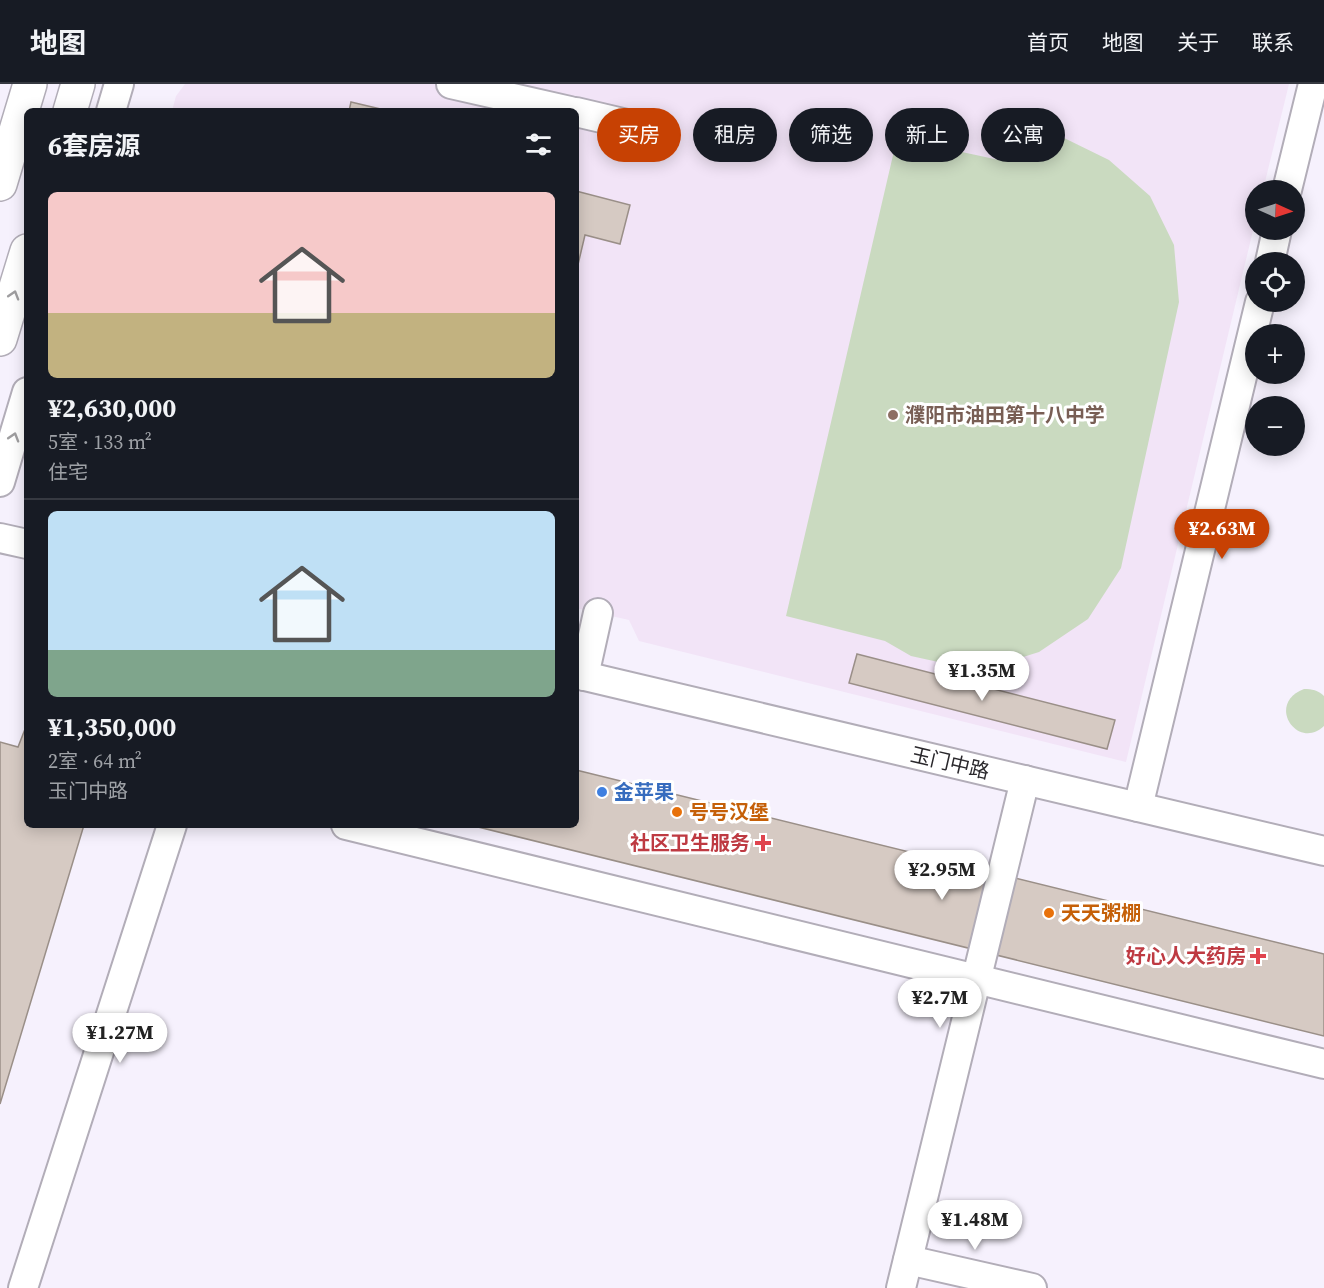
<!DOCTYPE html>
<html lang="zh">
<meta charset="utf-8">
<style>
:root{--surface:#171b24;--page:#20242c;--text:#f1f3f6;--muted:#9ea1a6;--line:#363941;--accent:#c74103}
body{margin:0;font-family:"Source Serif 4","Noto Sans SC",serif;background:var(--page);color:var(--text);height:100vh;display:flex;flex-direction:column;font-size:22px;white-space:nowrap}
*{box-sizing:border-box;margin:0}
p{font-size:20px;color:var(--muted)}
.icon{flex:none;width:33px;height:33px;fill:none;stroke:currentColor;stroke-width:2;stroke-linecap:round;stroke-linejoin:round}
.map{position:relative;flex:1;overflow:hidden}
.panel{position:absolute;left:24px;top:24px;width:555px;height:720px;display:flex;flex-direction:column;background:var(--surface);border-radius:9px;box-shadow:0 3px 15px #0003}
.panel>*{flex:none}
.top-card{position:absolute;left:597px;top:24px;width:570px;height:54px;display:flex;gap:12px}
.needle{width:39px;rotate:93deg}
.tools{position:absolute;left:1245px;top:96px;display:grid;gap:12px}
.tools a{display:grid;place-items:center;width:60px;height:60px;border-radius:50%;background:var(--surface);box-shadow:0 3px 15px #0003;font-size:30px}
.price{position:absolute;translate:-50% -51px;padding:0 14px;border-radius:21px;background:#fff;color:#222;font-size:20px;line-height:39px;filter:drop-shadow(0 2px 3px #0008)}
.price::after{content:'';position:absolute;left:50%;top:36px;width:18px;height:14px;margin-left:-9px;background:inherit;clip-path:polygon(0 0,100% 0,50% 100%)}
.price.current{background:var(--accent);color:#fff}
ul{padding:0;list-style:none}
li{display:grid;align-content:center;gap:12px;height:318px;padding:0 24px}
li+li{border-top:2px solid var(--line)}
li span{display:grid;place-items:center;height:186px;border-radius:9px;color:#555}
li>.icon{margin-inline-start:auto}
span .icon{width:108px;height:108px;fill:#fffc;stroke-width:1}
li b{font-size:26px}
h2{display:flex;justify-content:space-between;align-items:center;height:72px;padding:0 24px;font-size:26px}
.pill{padding:0 21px;border-radius:27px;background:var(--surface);box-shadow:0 3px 15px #0003;font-size:21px;line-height:54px}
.pill.current{background:var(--accent);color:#fff}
header{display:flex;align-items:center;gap:36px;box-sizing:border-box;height:84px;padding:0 30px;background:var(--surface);border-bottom:2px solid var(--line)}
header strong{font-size:28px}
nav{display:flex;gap:33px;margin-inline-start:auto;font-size:21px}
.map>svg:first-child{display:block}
.education{fill:#f2e4f7}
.green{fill:#cadac0}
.building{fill:#d6cac3;stroke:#9a8f88;stroke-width:1.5}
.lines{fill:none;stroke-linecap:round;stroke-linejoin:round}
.minor-casing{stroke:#b2adb8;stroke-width:32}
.major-casing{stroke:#b2adb8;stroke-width:36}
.minor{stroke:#fff;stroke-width:28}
.major{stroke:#fff;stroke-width:33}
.oneway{stroke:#9f9ea0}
.education-dot{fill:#8d6e63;stroke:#fff;stroke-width:2}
.shop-dot{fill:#3f7fe0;stroke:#fff;stroke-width:2}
.food-dot{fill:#e8710a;stroke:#fff;stroke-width:2}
.health-dot{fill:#e0444e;stroke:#fff;stroke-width:2}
.labels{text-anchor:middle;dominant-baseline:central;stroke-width:6;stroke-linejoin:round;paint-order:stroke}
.education-label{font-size:20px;font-weight:bold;fill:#785e54;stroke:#fff;text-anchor:start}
.street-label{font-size:20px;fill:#2a282c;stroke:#fff}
.shop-label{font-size:20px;font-weight:bold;fill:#366cbe;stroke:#fff;text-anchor:start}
.food-label{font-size:20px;font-weight:bold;fill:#c56008;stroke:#fff;text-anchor:start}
.health-label{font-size:20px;font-weight:bold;fill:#be3a42;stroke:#fff;text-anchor:end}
</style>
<header>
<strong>地图</strong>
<nav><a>首页</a><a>地图</a><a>关于</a><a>联系</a></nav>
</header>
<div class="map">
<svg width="1324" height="1204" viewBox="0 0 1324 1204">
<rect width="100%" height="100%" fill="#f6f1fd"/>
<polygon class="education" points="185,0 1289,0 1263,106 1256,106 1255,138 1126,678 639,557 629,536 576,524 576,27 172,27 176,12"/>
<g class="green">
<polygon points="1006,49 1060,52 1109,76 1150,112 1174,161 1179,218 1121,484 1088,535 1039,568 979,587 911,572 885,557 786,532 897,54 999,76"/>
<path d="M1304,605c8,0 14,1 20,7v30c-26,25 -59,-22 -20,-37z"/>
</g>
<g class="building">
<polygon points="351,18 389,27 349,27"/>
<polygon points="576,107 630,121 620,160 585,151 576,189"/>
<polygon points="857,570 1115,636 1107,665 849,599"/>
<polygon points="27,640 27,741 84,741 0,1020 0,658 18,663"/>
<polygon points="576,686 1324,870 1324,952 470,741 576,741"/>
</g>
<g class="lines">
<defs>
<g id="minor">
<polyline points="451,0 570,27"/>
<polyline points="111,27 119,0"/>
<polyline points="576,28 661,48"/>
<polyline points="1287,106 1313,0"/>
<polyline points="1270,178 1277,146"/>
<polyline points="0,398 27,308"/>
<polyline points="0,454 27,460"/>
<polyline points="576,590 1324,767"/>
<polyline points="584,592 598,529"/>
<polyline points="1138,723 1260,218"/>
<polyline points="346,741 1324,980"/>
<polyline points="908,1176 1032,1204"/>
<polyline points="23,1204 172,741"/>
<polyline points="901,1204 1025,696"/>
</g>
<g id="major">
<polyline points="70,27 78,0"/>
<polyline points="0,100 30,0"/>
<polyline points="0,255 27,167"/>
</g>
</defs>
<use href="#minor" class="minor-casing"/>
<use href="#major" class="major-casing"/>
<use href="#minor" class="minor"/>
<use href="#major" class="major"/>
</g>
<defs><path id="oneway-chevron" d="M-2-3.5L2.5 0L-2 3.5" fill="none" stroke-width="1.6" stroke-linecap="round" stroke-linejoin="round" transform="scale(1.5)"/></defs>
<g class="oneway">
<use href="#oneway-chevron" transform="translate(14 211) rotate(-73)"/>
<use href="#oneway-chevron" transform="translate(14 353) rotate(-73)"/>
</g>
<circle class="education-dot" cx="893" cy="331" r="6"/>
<circle class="shop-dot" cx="602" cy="708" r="6"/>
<g class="food-dot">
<circle cx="677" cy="728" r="6"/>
<circle cx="1049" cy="829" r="6"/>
</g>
<g class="health-dot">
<path d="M760 750h6v6h6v6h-6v6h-6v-6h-6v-6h6z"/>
<path d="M1255 863h6v6h6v6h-6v6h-6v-6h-6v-6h6z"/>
</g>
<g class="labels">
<g class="education-label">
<text x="905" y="331">濮阳市油田第十八中学</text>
</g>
<g class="street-label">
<text transform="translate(950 679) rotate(13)">玉门中路</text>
</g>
<g class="shop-label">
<text x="614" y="708">金苹果</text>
</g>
<g class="food-label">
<text x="689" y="728">号号汉堡</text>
<text x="1061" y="829">天天粥棚</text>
</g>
<g class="health-label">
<text x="750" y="759">社区卫生服务</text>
<text x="1246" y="872">好心人大药房</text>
</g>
</g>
</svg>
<div class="tools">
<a><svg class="needle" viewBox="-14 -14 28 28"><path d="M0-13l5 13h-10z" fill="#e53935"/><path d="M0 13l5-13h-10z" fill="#9ea1a6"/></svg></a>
<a><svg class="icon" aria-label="locate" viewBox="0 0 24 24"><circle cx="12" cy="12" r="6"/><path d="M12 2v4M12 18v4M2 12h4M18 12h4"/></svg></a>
<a>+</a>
<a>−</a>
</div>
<b class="price current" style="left:1222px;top:476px">¥2.63M</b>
<b class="price" style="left:982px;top:618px">¥1.35M</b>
<b class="price" style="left:942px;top:817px">¥2.95M</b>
<b class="price" style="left:940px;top:945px">¥2.7M</b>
<b class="price" style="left:120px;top:980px">¥1.27M</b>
<b class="price" style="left:975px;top:1167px">¥1.48M</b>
<div class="top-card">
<a class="pill current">买房</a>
<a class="pill">租房</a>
<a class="pill">筛选</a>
<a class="pill">新上</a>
<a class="pill">公寓</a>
</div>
<section class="panel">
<h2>6套房源<svg class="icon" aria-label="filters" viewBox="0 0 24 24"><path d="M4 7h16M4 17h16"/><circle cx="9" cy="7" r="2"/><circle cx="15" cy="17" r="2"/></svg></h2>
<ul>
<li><span style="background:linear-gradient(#f6c9c9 65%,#c2b280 0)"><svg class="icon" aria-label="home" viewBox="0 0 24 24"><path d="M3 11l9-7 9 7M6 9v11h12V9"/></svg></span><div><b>¥2,630,000</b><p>5室 · 133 m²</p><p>住宅</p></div></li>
<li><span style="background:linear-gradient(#bfe0f5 75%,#7fa58c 0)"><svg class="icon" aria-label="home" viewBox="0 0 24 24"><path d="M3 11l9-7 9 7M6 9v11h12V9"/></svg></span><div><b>¥1,350,000</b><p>2室 · 64 m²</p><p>玉门中路</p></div></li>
</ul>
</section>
</div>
